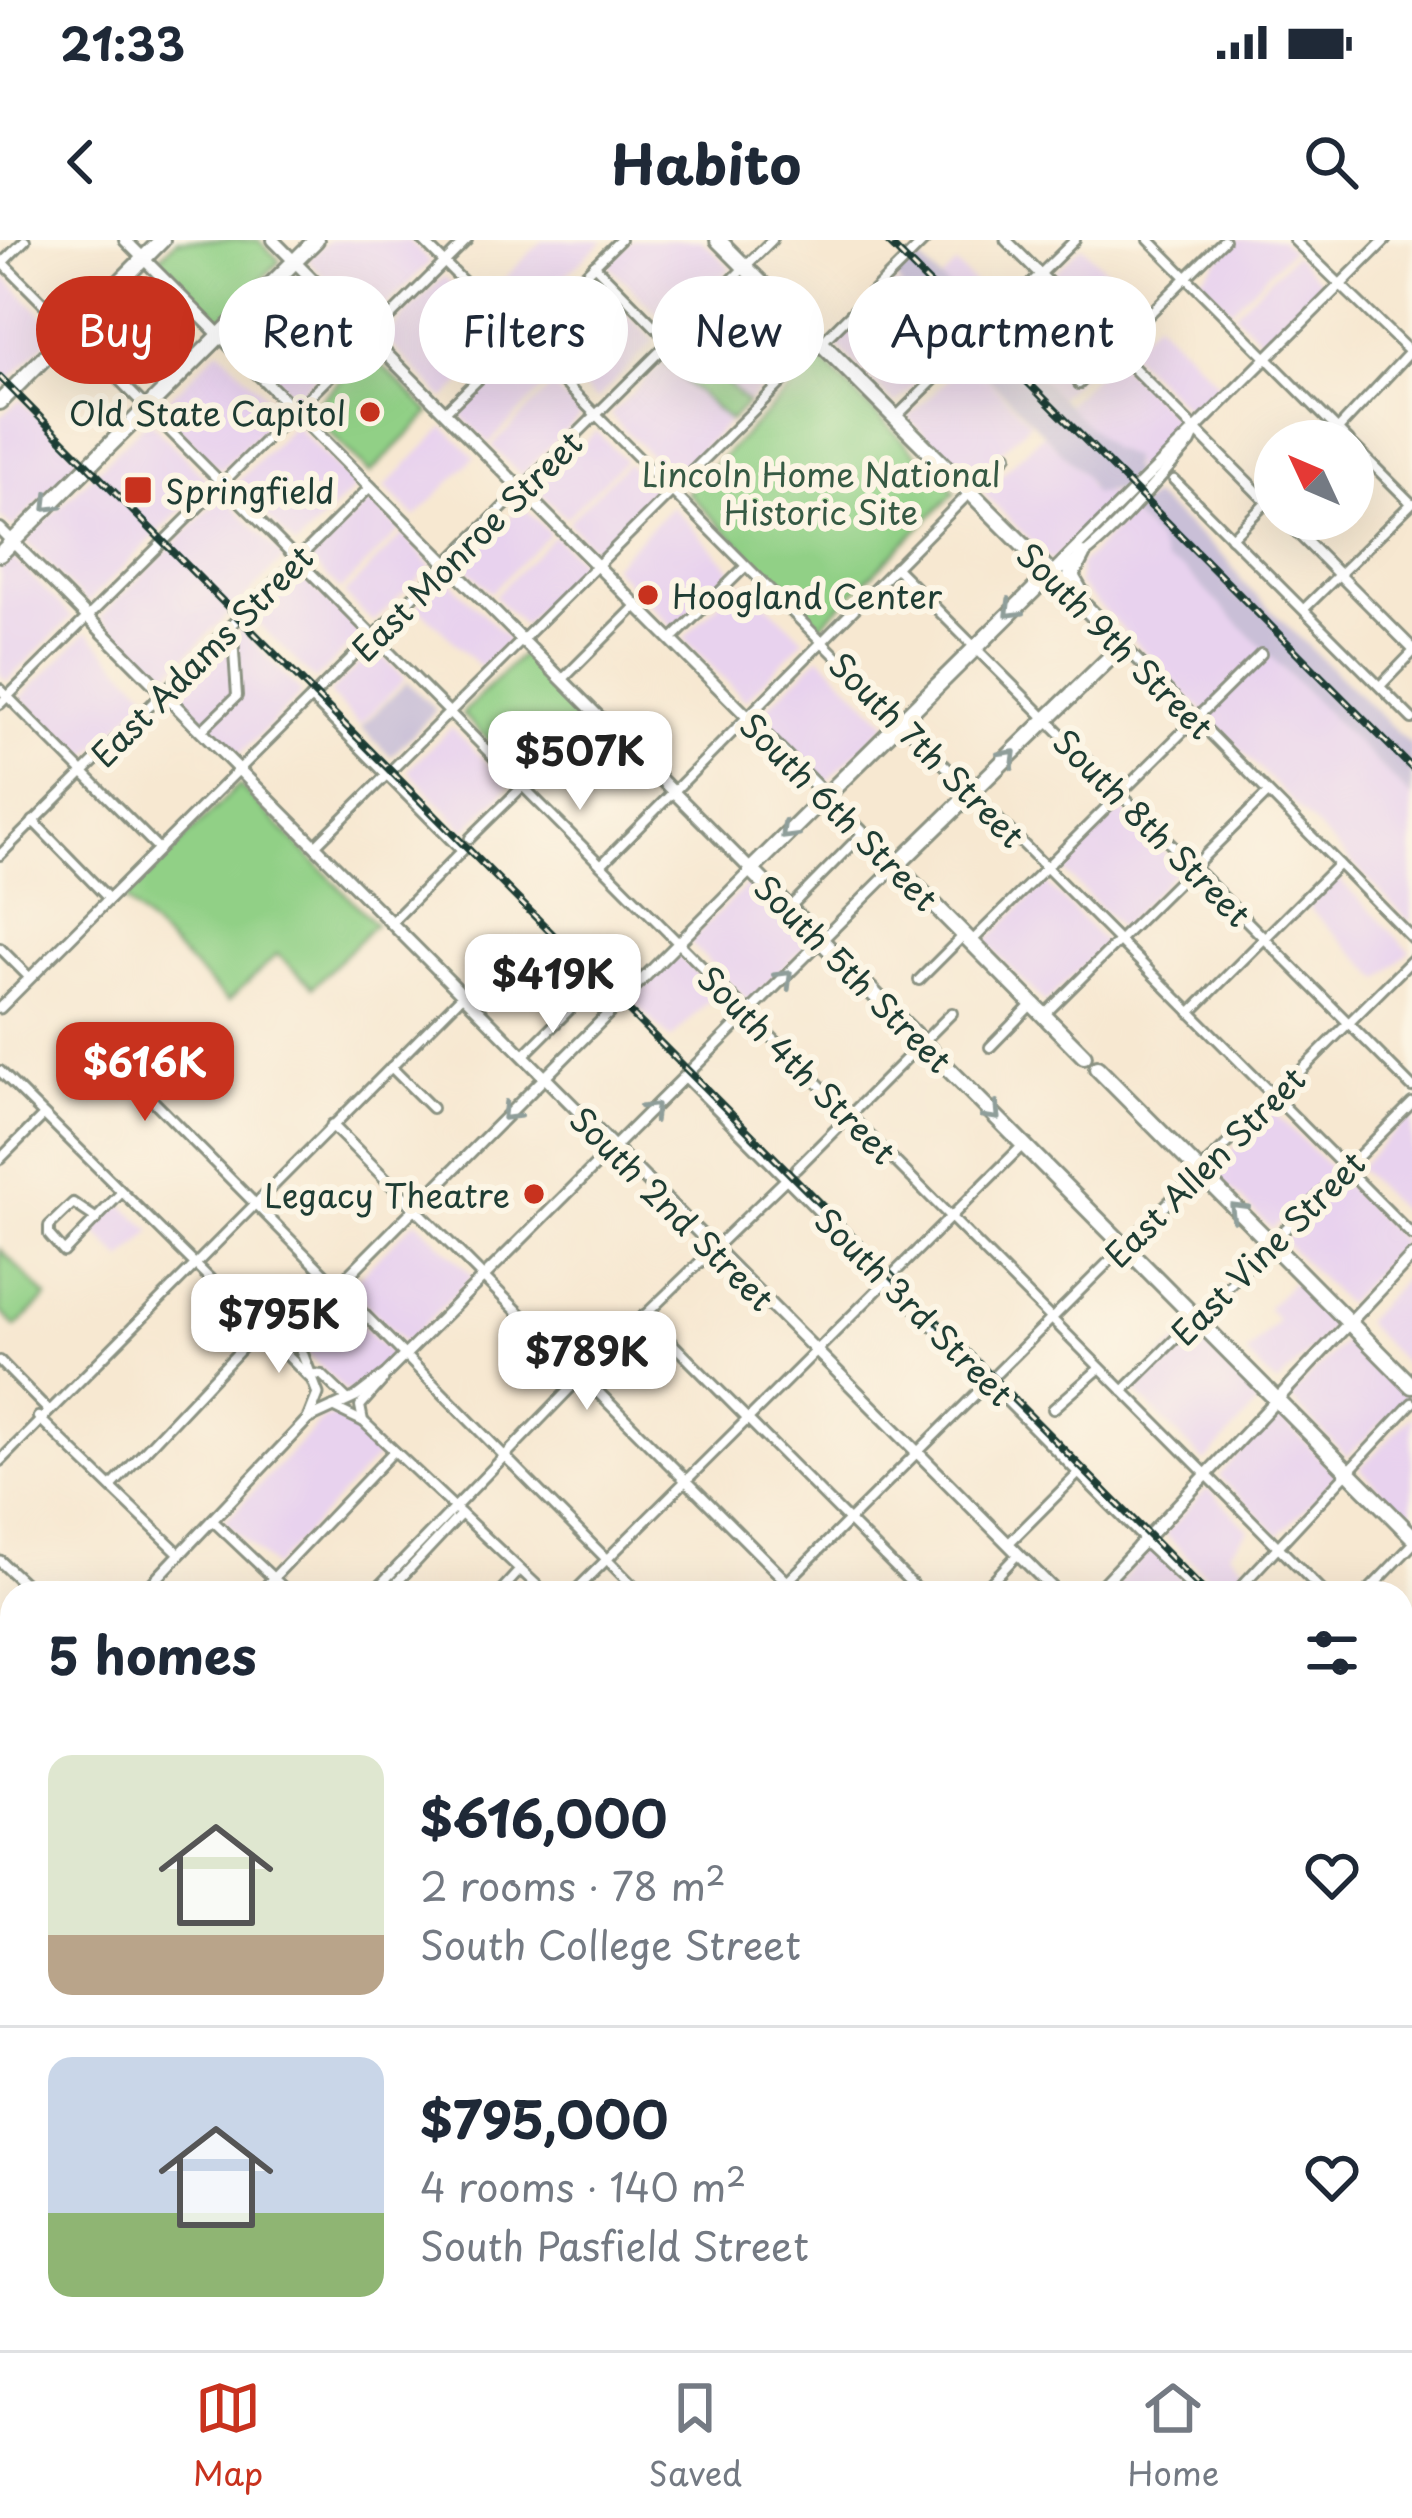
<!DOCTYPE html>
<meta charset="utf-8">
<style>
:root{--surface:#fff;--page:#f2f2f3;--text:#1f2937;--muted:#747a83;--line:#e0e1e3;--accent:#c8321e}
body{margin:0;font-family:"Playpen Sans",sans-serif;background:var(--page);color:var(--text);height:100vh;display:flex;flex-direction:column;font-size:45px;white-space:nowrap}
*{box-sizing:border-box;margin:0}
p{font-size:39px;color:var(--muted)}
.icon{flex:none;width:66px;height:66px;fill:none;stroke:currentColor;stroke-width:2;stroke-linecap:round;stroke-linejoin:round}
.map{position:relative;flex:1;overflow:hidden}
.panel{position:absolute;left:0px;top:1341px;width:1413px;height:771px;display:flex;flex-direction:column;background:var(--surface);border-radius:36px 36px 0 0;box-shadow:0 12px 48px #0002}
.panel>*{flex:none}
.hud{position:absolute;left:36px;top:36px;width:1341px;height:108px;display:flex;gap:24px}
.needle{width:78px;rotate:314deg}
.fabs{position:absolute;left:1254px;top:180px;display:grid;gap:24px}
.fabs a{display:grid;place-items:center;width:120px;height:120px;border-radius:50%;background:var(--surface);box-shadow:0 12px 48px #0002;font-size:60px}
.price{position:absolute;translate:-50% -102px;padding:0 27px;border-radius:24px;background:#fff;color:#222;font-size:39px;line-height:78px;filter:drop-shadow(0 3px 6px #0008)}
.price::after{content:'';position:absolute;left:50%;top:72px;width:36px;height:27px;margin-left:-18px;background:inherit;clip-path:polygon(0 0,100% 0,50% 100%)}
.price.selected{background:var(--accent);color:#fff}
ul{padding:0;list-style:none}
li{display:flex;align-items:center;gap:36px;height:300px;padding:0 48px}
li+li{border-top:3px solid var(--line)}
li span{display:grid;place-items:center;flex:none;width:336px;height:240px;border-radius:24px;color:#555}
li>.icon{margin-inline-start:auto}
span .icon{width:144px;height:144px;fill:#fffc;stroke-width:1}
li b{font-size:51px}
h2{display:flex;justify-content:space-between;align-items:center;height:144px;padding:0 48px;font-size:51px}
.pill{padding:0 42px;border-radius:54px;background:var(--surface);box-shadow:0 12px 48px #0002;font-size:42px;line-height:108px}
.pill.selected{background:var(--accent);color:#fff}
.status{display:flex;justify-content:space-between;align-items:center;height:84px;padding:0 60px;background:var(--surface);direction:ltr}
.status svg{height:33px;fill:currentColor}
header{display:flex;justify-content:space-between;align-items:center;height:156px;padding:0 48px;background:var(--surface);font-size:54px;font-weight:700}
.menu{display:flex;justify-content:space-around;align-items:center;height:168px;border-top:3px solid var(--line);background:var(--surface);font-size:33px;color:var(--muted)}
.menu a{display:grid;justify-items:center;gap:6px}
.menu .selected{color:var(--accent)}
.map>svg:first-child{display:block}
.built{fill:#e8d2ee}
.industrial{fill:#c9bfd7}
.green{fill:#91d086;stroke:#58865d;stroke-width:3}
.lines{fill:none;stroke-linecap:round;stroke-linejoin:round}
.minor-casing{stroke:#8b9282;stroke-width:14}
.tertiary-casing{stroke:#8b9282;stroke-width:15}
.secondary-casing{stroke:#8b9282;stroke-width:16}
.primary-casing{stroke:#8b9282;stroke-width:20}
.minor{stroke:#fff;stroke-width:8}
.tertiary{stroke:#fff;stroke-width:9}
.secondary{stroke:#fff;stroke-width:10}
.primary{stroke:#fff;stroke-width:14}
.rail-casing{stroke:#1f3d34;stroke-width:8}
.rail{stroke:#fcf5e5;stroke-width:3;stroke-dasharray:9;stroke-linecap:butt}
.oneway{stroke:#8f9e9a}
.poi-dot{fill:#c8321e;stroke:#fcf5e5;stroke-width:4.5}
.labels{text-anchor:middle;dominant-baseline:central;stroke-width:12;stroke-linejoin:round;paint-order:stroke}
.poi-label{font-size:33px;fill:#1f3d34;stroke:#fcf5e5;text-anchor:end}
.park-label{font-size:33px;fill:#365a44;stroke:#fcf5e5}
.street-label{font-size:33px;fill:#1f3d34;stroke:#fcf5e5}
</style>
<div class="status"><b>21:33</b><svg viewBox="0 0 49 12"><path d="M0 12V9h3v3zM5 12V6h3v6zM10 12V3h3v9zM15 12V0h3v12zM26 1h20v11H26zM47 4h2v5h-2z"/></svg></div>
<header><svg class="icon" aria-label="back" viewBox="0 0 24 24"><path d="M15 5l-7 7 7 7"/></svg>Habito<svg class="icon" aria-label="search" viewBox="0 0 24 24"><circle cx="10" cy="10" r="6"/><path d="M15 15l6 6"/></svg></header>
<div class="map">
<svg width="1412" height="2110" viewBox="0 0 1412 2110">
<rect width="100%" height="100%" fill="#fcf5e5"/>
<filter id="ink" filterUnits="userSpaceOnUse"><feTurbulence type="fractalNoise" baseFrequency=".00833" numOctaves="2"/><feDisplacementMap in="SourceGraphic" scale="24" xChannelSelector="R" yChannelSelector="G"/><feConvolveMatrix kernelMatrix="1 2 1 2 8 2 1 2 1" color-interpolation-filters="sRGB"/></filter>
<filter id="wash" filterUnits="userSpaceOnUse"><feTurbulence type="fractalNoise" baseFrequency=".004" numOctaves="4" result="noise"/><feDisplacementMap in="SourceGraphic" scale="48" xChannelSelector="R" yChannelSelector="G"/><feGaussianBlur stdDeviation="2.7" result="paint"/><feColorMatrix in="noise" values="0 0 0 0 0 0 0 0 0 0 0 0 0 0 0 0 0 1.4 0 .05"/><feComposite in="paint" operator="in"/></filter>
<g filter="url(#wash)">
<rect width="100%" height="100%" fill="#f7e8d1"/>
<g class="built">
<polygon points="329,0 408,0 430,22 369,82 308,20"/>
<polygon points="543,0 604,0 516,81 489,54"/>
<polygon points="633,0 701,0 731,28 671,87 608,25"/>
<polygon points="1238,0 1280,0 1291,10 1231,70 1200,39"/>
<polygon points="1082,6 1144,68 1116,96 1053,34"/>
<polygon points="1294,15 1326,47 1267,105 1234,73"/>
<polygon points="956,25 1005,74 1041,45 1103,113 1059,157 941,40"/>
<polygon points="0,32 57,90 0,149"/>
<polygon points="294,34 356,97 295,157 234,95"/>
<polygon points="444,36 507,99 445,159 384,97"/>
<polygon points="594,40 624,69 565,128 535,98"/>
<polygon points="744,42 805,105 747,163 715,132 719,122 691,95"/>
<polygon points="895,43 955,104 895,164 835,104"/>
<polygon points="626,73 654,101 596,160 567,132"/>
<polygon points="1156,81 1223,148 1198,173 1192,174 1127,110"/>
<polygon points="219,109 281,171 220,230 159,169"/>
<polygon points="519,115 548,144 489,203 460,174"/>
<polygon points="1113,118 1183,186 1136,240 1131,217 1110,209 1066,165"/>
<polygon points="968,119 1030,183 971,241 908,178"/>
<polygon points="664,122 730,181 672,237 610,175"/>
<polygon points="552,146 581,175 521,235 492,206"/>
<polygon points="20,160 81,220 12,288 0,276 0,176"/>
<polygon points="148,180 209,242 87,363 26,301"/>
<polygon points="294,185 356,247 296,306 235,244"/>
<polygon points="444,187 475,217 415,277 385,247"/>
<polygon points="596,191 625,220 566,278 537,249"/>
<polygon points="1043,194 1084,235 1089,248 1119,257 1051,321 983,253"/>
<polygon points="627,223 657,252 601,309 594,309 568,282"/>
<polygon points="223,256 284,318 163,439 100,377"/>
<polygon points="370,261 400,290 341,350 311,321"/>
<polygon points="522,265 550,294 491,352 463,324"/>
<polygon points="672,266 732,329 674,389 612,326"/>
<polygon points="1130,274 1412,558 1412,684 1078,344 1080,325"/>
<polygon points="403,294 431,326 373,382 344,354"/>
<polygon points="554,296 583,325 523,385 494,356"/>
<polygon points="11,316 72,377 7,441 0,434 0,328"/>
<polygon points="299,333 361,394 315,440 253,378"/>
<polygon points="447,338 509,400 481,428 417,366"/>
<polygon points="741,341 804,399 745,460 684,398"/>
<polygon points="241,390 302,453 239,515 178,454"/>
<polygon points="87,392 149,455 83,521 21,458"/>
<polygon points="375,409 405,439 360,485 329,454"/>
<polygon points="820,416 887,483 826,542 760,474"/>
<polygon points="451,487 510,546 465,590 408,530"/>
<polygon points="1121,569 1179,628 1120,688 1061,628"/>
<polygon points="1337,637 1410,711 1381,739 1308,667"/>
<polygon points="749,643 808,703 749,762 689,702"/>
<polygon points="1046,643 1105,703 1045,763 986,702"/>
<polygon points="677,714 716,753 671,799 631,760"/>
<polygon points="1272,871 1332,930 1272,989 1212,930"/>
<polygon points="1412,875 1412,982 1358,928"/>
<polygon points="1343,943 1403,1002 1346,1064 1284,1002"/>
<polygon points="120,962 152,991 123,1020 93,990"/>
<polygon points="416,980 473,1036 405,1103 348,1047"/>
<polygon points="1412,1031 1412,1131 1364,1082"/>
<polygon points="1294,1041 1336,1083 1277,1145 1246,1114 1278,1081 1267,1068"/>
<polygon points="336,1059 393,1116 348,1153 307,1114 309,1086"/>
<polygon points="1190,1088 1262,1159 1205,1222 1131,1147"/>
<polygon points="1348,1097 1409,1157 1347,1216 1290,1158"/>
<polygon points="1277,1174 1337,1235 1279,1295 1219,1236"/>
<polygon points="343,1175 381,1212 274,1327 225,1281 324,1178"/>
<polygon points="1412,1175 1412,1282 1360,1228"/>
<polygon points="1208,1248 1249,1290 1229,1312 1247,1330 1224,1353 1165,1294"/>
<polygon points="1152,1307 1183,1339 1169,1353 1110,1353"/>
</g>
<g class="industrial">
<polygon points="916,15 1110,208 1131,217 1132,235 1124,250 1093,254 1084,235 905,53 895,36"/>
<polygon points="1152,256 1227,319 1243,343 1412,506 1412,558 1184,329 1166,322 1156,300 1130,274"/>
<polygon points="407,442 436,470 391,517 361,487"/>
</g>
<g class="green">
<polygon points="177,0 258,0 280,21 220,81 158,19"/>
<polygon points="146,58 182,94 148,129 112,92"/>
<polygon points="691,95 720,123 715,132 747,163 730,181 664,122"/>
<polygon points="369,112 430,173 370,233 309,171"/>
<polygon points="821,119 955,252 820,386 687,252"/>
<polygon points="522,414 582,474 522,534 462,474"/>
<polygon points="239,545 375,684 313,747 277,714 228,761 124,659"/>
<polygon points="0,1009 47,1057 16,1087 0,1071"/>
</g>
</g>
<g filter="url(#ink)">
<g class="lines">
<defs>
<g id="minor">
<polyline points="422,0 1412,995"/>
<polyline points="1149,0 1349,201"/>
<polyline points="1294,0 1412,114"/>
<polyline points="0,20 1324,1353"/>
<polyline points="3,22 25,0"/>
<polyline points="594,25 670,102"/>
<polyline points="1004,70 1075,0"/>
<polyline points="1079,144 1224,0"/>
<polyline points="445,172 620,0"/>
<polyline points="896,177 962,112"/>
<polyline points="1327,201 1411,111"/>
<polyline points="1353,205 1411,263"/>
<polyline points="1174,240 1412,479"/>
<polyline points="1231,298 1275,254"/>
<polyline points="895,327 1412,847"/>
<polyline points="1305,368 1412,263"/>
<polyline points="671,400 746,326"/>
<polyline points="1124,406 1412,698"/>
<polyline points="562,440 637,365"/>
<polyline points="1380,446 1412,413"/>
<polyline points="0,449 159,609 772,0"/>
<polyline points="311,458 462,611 391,683"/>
<polyline points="0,464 467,0"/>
<polyline points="201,491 237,456 233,397 226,391"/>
<polyline points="33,581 109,659"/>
<polyline points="470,598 523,546"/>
<polyline points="315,606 925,0"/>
<polyline points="0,615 370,247"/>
<polyline points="601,625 1007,215"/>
<polyline points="790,667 863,593"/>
<polyline points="972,701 1261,414"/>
<polyline points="0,708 30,738"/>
<polyline points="919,740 963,696"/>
<polyline points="1190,773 1339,624"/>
<polyline points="1045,774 1268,553"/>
<polyline points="990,807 1031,765"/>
<polyline points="103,810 640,1353"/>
<polyline points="524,815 593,746"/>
<polyline points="391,827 432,868"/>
<polyline points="0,831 310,1138"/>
<polyline points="685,837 1142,1297"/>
<polyline points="0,919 44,875"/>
<polyline points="796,929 952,773"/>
<polyline points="97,979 73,963 49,986 49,995 64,1012 121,953"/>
<polyline points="644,1075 921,1353"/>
<polyline points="275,1100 327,1052"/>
<polyline points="0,1121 46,1168"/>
<polyline points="997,1133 1412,720"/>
<polyline points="313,1134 322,1135 348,1160"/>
<polyline points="1123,1151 1412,863"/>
<polyline points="333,1167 364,1182 545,1353"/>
<polyline points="1053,1169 1100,1128"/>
<polyline points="38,1177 180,1314"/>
<polyline points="363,1181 360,1166 383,1140"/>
<polyline points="0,1221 462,756"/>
<polyline points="111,1247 262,1087"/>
<polyline points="212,1280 289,1353"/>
<polyline points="1008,1304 1079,1233"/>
<polyline points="1146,1304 1198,1353"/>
<polyline points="259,1353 394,1211"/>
<polyline points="372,1353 582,1136 787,938"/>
<polyline points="387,1353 461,1274"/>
<polyline points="499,1353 520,1330"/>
<polyline points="573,1353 1022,906"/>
<polyline points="776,1353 989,1141"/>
<polyline points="981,1353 1018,1314"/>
<polyline points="1235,1353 1412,1163"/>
<polyline points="1366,1353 1412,1305"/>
<polyline points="1401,1430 1412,1441"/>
<polyline points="1401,1457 1412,1446"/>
<polyline points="1401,1557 1412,1568"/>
<polyline points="1401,1609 1412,1597"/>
<polyline points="1401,1628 1412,1639"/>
<polyline points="0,1633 12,1645"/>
<polyline points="9,1739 12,1736"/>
<polyline points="1401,1762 1412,1773"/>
<polyline points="1401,1922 1412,1910"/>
<polyline points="0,1952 12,1940"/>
<polyline points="0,1993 12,1978"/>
<polyline points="0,2045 12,2032"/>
<polyline points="1401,2048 1412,2058"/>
<polyline points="0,2078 12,2085"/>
<polyline points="50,2100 66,2110"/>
<polyline points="418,2100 428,2110"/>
<polyline points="567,2100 578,2110"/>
<polyline points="716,2100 727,2110"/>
<polyline points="867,2100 877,2110"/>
<polyline points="1020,2100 1031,2110"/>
<polyline points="1040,2100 1051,2110"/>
<polyline points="1194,2100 1205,2110"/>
<polyline points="1329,2100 1340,2110"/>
<polyline points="98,2110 108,2100"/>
<polyline points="236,2110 246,2100"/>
<polyline points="776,2110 785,2100"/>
</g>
<g id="tertiary">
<polyline points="1006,0 1275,270"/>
<polyline points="1284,279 1412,408"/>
<polyline points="1051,333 1385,0"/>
<path d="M1051,333c38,-7 111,-99 139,-130l6,-13"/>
<polyline points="0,768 159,609"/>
<polyline points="332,885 798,1353"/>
<polyline points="308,1179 318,1154 298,1102 307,1077 751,630"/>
<polyline points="0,1321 34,1353"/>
<polyline points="143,1353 308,1179 356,1157 386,1134 896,626"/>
<polyline points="0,1501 12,1489"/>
<polyline points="1401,1923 1412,1933"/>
<polyline points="933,2110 943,2100"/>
</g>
<g id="secondary">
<polyline points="125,0 751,630"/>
<polyline points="273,0 896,626"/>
<polyline points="0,289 1057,1353"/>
<polyline points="1138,1307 1165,1279"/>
<polyline points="1095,1353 1412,1016"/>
<polyline points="0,1803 12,1815"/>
<polyline points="306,2100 315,2110"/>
<polyline points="320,2100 328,2110"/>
<polyline points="373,2110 383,2100"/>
<polyline points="386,2110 395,2100"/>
</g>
<g id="primary">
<polyline points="718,0 1123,405 896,626 1084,816"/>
<polyline points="0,162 162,0"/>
<polyline points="0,314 316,0"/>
<polyline points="1051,333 751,630 1412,1296"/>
<polyline points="1081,353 1071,336 1082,315"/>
<polyline points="1097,828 1412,1146"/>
</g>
</defs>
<use href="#minor" class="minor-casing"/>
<use href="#tertiary" class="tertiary-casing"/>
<use href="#secondary" class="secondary-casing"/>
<use href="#primary" class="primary-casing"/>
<use href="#minor" class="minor"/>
<use href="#tertiary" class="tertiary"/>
<use href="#secondary" class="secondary"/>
<use href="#primary" class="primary"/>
<defs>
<g id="rail">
<polyline points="886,0 1412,528"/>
<polyline points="0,137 1206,1353"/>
<polyline points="1401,1551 1412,1562"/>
</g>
</defs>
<use href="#rail" class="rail-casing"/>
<use href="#rail" class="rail"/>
</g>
<defs><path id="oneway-chevron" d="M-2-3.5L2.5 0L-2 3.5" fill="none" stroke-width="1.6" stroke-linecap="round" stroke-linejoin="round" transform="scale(3)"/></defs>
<g class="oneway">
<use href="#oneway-chevron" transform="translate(50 264) rotate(135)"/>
<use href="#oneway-chevron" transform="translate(1012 370) rotate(135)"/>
<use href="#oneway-chevron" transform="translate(1009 517) rotate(-45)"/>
<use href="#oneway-chevron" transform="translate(788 592) rotate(135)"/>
<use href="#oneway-chevron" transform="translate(785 738) rotate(-45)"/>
<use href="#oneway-chevron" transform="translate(652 870) rotate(-45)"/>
<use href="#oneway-chevron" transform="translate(509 873) rotate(135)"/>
<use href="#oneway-chevron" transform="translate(993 873) rotate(46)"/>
<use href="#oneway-chevron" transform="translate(1237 970) rotate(-135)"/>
</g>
</g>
<g class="poi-dot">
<circle cx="370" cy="172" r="12"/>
<rect x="123" y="235" width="30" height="30" rx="6"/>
<circle cx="648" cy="355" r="12"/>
<circle cx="534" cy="954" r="12"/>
</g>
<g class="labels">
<g class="poi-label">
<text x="346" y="172">Old State Capitol</text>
<text x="165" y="250" text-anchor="start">Springfield</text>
<text x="672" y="355" text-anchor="start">Hoogland Center</text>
<text x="510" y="954">Legacy Theatre</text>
</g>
<g class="park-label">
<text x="821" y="233">Lincoln Home National<tspan x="821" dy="38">Historic Site</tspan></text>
</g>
<g class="street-label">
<text transform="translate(466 305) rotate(-45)">East Monroe Street</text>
<text transform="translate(1116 400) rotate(45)">South 9th Street</text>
<text transform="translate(201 415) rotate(-45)">East Adams Street</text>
<text transform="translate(928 509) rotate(45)">South 7th Street</text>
<text transform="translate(840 571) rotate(45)">South 6th Street</text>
<text transform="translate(1153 587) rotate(45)">South 8th Street</text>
<text transform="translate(854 733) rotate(45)">South 5th Street</text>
<text transform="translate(798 824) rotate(45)">South 4th Street</text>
<text transform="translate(1204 926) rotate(-45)">East Allen Street</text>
<text transform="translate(673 968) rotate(45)">South 2nd Street</text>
<text transform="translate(1267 1007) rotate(-45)">East Vine Street</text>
<text transform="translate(915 1066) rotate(45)">South 3rd Street</text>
</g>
</g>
</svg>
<div class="fabs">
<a><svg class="needle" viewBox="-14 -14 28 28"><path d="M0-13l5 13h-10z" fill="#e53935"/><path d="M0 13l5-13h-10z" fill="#747a83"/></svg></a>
</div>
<b class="price" style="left:580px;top:573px">$507K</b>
<b class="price" style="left:553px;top:796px">$419K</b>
<b class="price selected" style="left:145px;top:884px">$616K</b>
<b class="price" style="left:279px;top:1136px">$795K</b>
<b class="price" style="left:587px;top:1173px">$789K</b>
<div class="hud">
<a class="pill selected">Buy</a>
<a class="pill">Rent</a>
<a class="pill">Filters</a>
<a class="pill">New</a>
<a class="pill">Apartment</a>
</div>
<section class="panel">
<h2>5 homes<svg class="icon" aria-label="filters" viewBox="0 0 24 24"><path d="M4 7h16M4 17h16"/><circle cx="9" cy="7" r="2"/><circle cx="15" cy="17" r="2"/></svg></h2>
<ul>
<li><span style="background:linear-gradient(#dfe7d0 75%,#b9a48a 0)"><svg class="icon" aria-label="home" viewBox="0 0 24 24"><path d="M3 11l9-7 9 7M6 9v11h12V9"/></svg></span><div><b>$616,000</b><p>2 rooms · 78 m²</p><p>South College Street</p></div><svg class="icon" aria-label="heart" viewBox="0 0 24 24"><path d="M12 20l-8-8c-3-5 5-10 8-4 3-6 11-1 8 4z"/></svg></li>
<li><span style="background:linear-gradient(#c9d6e8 65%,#8fb573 0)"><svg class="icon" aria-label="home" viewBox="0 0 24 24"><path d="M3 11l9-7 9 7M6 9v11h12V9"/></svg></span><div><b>$795,000</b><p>4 rooms · 140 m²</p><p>South Pasfield Street</p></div><svg class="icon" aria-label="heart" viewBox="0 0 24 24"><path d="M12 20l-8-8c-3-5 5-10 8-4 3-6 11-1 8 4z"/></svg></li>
</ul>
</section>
</div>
<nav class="menu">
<a class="selected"><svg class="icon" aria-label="map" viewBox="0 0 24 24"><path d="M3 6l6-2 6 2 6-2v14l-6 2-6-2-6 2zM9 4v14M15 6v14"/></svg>Map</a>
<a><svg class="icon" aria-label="saved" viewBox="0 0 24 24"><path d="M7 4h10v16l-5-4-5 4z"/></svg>Saved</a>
<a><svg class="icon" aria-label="home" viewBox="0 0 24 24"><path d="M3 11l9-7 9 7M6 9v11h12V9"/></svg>Home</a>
</nav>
